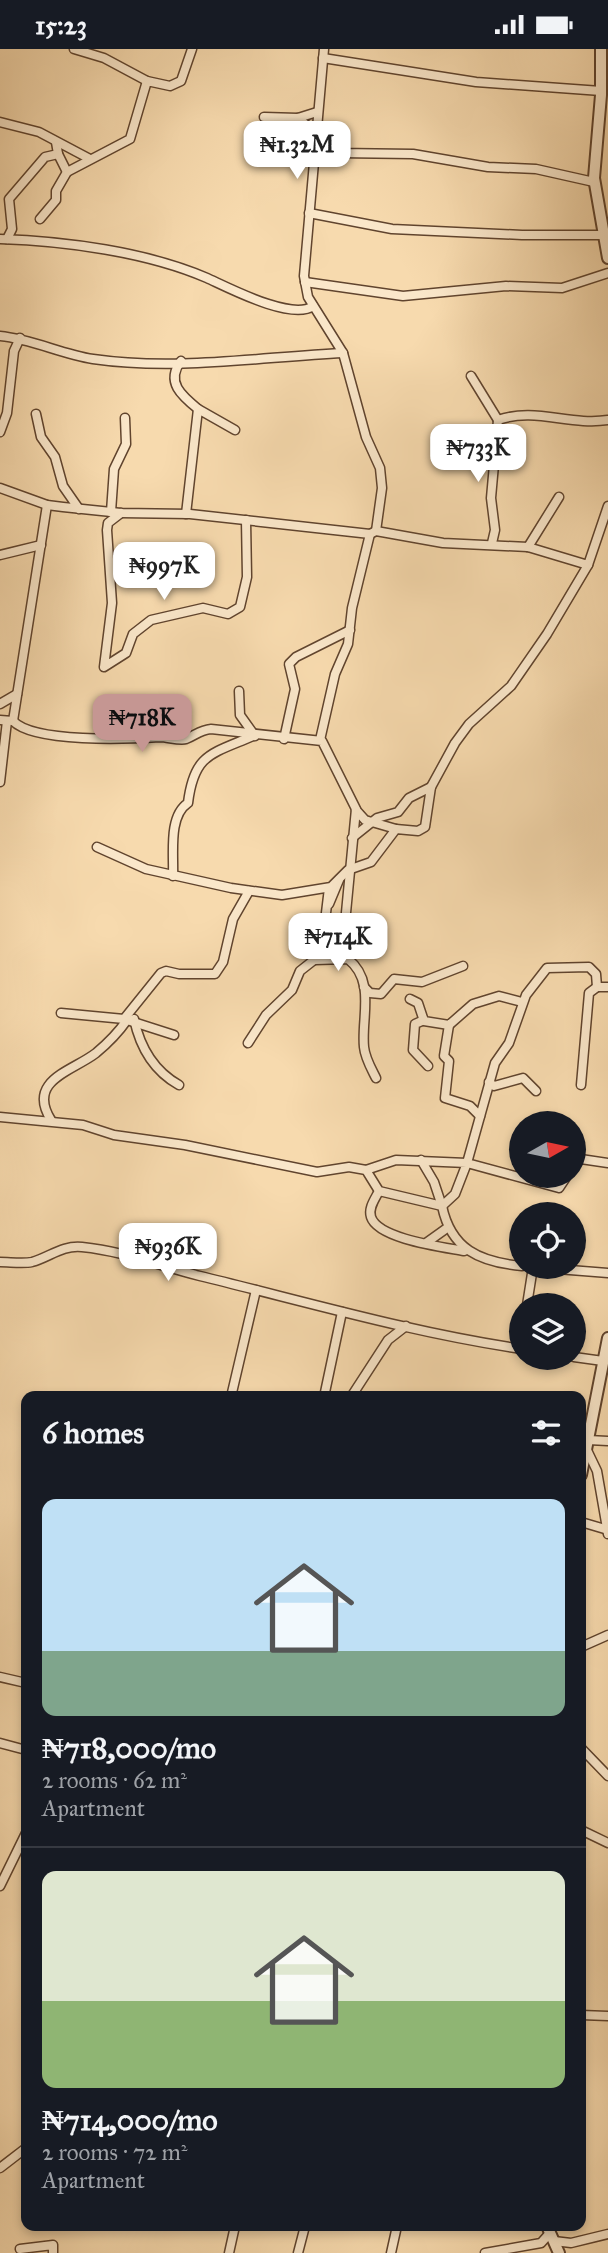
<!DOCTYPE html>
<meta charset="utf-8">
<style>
:root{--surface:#171b24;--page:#242831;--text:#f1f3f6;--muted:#9ea1a6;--line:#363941;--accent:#c59692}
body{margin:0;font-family:"IM FELL Great Primer",serif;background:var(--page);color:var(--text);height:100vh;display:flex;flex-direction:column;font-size:26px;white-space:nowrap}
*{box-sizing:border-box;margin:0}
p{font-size:23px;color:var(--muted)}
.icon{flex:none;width:38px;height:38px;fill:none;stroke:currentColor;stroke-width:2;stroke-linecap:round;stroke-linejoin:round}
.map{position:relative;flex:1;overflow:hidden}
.drawer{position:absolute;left:21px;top:1342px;width:565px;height:840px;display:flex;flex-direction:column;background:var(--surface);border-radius:14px;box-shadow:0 4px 10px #0003}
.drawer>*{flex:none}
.needle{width:46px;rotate:81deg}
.tools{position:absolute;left:509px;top:1062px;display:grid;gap:14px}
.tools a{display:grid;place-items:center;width:77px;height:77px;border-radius:50%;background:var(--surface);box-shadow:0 4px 10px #0003;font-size:35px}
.price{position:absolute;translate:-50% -60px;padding:0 16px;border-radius:14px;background:#fff;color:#222;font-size:23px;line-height:46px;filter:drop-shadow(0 2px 4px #0008)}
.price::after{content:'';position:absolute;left:50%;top:42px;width:21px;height:16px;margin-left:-10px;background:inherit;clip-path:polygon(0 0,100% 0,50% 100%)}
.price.current{background:var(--accent);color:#111}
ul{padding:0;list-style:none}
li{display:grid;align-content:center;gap:14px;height:371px;padding:0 21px}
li+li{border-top:2px solid var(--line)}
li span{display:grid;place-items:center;height:217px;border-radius:14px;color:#555}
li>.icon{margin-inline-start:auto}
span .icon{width:126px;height:126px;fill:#fffc;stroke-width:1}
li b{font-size:30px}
h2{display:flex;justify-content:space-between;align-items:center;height:84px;padding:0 21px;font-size:30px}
.status{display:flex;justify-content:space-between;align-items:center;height:49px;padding:0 35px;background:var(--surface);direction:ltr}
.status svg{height:19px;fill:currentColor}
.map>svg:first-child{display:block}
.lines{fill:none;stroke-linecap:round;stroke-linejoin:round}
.minor-casing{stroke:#60442e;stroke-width:11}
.tertiary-casing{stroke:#60442e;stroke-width:14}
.minor{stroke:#fae7ca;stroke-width:8}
.tertiary{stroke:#fae7ca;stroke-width:10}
</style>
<div class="status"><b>15:23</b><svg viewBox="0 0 49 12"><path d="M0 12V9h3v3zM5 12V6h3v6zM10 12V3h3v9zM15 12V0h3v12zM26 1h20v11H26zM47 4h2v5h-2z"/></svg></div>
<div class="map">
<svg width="608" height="2204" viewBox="0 0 608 2204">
<rect width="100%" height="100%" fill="#f7daae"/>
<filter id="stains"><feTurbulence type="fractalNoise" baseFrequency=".00286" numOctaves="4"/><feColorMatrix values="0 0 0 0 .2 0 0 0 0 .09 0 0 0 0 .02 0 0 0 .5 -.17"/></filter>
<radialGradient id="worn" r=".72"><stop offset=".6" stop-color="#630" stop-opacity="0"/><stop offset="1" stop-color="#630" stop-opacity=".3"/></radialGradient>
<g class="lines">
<defs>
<g id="minor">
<polyline points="74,0 104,9 147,32"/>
<polyline points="324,0 304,227 308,248 343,304 366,388 380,419 382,439 376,482"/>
<polyline points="323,9 476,33 601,42"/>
<polyline points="264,68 298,69 317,63"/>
<polyline points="298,69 316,84"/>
<polyline points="0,73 39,83 90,110"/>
<polyline points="316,77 331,101 338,104 413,105 488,118 536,120 594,133"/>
<polyline points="58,105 67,123"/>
<polyline points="309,164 392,180 522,186 604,186"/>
<polyline points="40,170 56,151 56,142 67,123 130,90 147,32 170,37 181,32 192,0"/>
<path d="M0,190c65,2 147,13 207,39 22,10 85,43 106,28"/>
<polyline points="7,190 12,180 9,150 45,108 58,105 56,93"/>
<polyline points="305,233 403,247 506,237 562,239 608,224"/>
<path d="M0,287c32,3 61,18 93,23 83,12 167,-2 250,-6"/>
<path d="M181,312c-16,21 1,35 17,48"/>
<polyline points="471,327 498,371"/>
<polyline points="36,365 41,388 55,408 63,437 79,460"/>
<polyline points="0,383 7,364 14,302 20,289"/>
<polyline points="0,439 47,456 63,458 121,464 190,465 370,485 376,482 443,494 528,498 588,516 608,457"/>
<polyline points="111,463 114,420 126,395 125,369"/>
<polyline points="121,464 108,474 107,481 112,554 104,618 126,604 133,585 151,571 203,559 228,565 240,558 247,528 246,471"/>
<polyline points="186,465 198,360 235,381"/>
<path d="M492,494l3,-13 -4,-32 7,-78c37,-13 72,6 110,0"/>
<polyline points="528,498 559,448"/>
<polyline points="0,506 41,496"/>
<polyline points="239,642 240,666 255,687"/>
<polyline points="0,655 17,645"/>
<polyline points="0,671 13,672 47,456"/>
<path d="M13,672c21,22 115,18 147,16 7,0 20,4 26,2 10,-4 14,-9 25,-10l111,12 34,68 -11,114"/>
<polyline points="284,690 295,640 289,615 296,608 350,581"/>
<polyline points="320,691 335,625 348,595 352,559 370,485"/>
<polyline points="0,733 7,672"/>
<polyline points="356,761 365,771 396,780"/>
<polyline points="352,789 377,769 398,763 409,749 431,738"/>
<polyline points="97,798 146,820 231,839 282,846 331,838 348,821 371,813 396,780 418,782 425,778 431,738 455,694 469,675 511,637 547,585 588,516"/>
<path d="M173,827c1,-22 -5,-60 15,-73 6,-49 23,-49 65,-67"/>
<path d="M329,839l-7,58 -8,14 34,-1c28,22 13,59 16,88 1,11 7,21 12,31"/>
<polyline points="329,855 339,831"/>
<polyline points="364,938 370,944 381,945 394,930 422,933 463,917"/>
<polyline points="410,950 418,954 424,972 449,976 473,955 499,947 522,953"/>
<polyline points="61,964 124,970"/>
<path d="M134,970c6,28 20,52 45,66"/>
<polyline points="424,971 415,975 413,1001 428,1017"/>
<polyline points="449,976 444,1007 449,1012 445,1049 470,1057 480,1067"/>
<polyline points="174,986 124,970 161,924 166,922 179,925 215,925 223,913 233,870 249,842"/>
<polyline points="248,994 266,966 292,941 300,922 314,911"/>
<polyline points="489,1033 494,1037 523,1029 536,1042"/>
<polyline points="581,1036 589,944 597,938"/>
<path d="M0,1068l83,8 31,10 71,10 132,27 32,-5 17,3 13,21 63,15c9,43 37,56 80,60"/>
<path d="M51,1071c-25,-40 22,-49 45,-67 12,-10 22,-20 31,-33"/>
<polyline points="574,1109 608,1114"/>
<polyline points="421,1111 434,1133 442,1157"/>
<polyline points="366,1121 396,1111 467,1114 455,1145 442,1157"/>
<polyline points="567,1127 559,1139 467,1114 495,1014 509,994 526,946 547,919 589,918 596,925 597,938 608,938"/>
<path d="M379,1142c-4,8 -11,17 -8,26 7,22 72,30 93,34"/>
<polyline points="426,1194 447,1179"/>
<path d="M0,1213c10,0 23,2 32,0 18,-5 30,-17 50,-15 41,4 78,19 118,29 107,26 213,57 322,73"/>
<polyline points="532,1218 608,1224"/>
<polyline points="527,1256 533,1218"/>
<polyline points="574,1308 603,1312"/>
<polyline points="231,1348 256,1241"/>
<polyline points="324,1348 342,1263"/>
<polyline points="351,1348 388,1291 406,1277"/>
<polyline points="588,1391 608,1392"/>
<polyline points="581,1398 586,1399 597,1422 608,1485"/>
<polyline points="581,1473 608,1481"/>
<polyline points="581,1598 608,1586"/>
<polyline points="0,1628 26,1634"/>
<polyline points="0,1694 26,1701"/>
<polyline points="581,1699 608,1727"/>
<polyline points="581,1781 608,1794"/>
<polyline points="0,1837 26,1784"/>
<polyline points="581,1966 608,1967"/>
<polyline points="0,2119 26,2099"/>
<polyline points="554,2192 571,2194 608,2185"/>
<polyline points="20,2200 53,2196 53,2204"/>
<polyline points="229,2204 235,2177"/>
<polyline points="298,2204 305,2177"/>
<polyline points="391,2204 397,2177"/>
<polyline points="485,2204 541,2194 550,2184"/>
</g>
<g id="tertiary">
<polyline points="601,0 601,46 594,129 608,209"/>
<polyline points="581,1426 608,1289"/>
<polyline points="547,2177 559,2204"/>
</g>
</defs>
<use href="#minor" class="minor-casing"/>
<use href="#tertiary" class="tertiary-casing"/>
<use href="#minor" class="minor"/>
<use href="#tertiary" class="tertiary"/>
</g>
<rect width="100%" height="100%" filter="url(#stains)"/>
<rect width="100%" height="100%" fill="url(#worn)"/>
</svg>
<div class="tools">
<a><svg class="needle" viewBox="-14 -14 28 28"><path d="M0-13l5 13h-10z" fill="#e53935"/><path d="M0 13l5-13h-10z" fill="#9ea1a6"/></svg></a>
<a><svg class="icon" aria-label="locate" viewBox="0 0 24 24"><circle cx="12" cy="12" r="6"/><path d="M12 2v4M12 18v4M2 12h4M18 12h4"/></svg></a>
<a><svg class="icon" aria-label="layers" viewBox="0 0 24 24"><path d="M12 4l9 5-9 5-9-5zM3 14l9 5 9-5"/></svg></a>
</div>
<b class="price" style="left:297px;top:132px">₦1.32M</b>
<b class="price" style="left:478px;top:435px">₦733K</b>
<b class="price" style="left:164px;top:553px">₦997K</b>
<b class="price current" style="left:142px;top:705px">₦718K</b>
<b class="price" style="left:338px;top:924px">₦714K</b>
<b class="price" style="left:168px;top:1234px">₦936K</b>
<section class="drawer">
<h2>6 homes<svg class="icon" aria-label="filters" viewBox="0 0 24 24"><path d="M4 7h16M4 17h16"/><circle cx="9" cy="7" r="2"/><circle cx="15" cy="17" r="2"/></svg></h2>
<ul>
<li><span style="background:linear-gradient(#bfe0f5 70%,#7fa58c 0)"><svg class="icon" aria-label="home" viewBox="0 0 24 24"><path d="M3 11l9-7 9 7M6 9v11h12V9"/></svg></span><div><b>₦718,000/mo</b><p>2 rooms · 62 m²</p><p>Apartment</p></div></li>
<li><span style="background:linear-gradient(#dfe7d0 60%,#8fb573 0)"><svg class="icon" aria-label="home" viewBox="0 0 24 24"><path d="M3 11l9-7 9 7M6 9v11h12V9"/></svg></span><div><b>₦714,000/mo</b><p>2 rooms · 72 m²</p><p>Apartment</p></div></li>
</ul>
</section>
</div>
